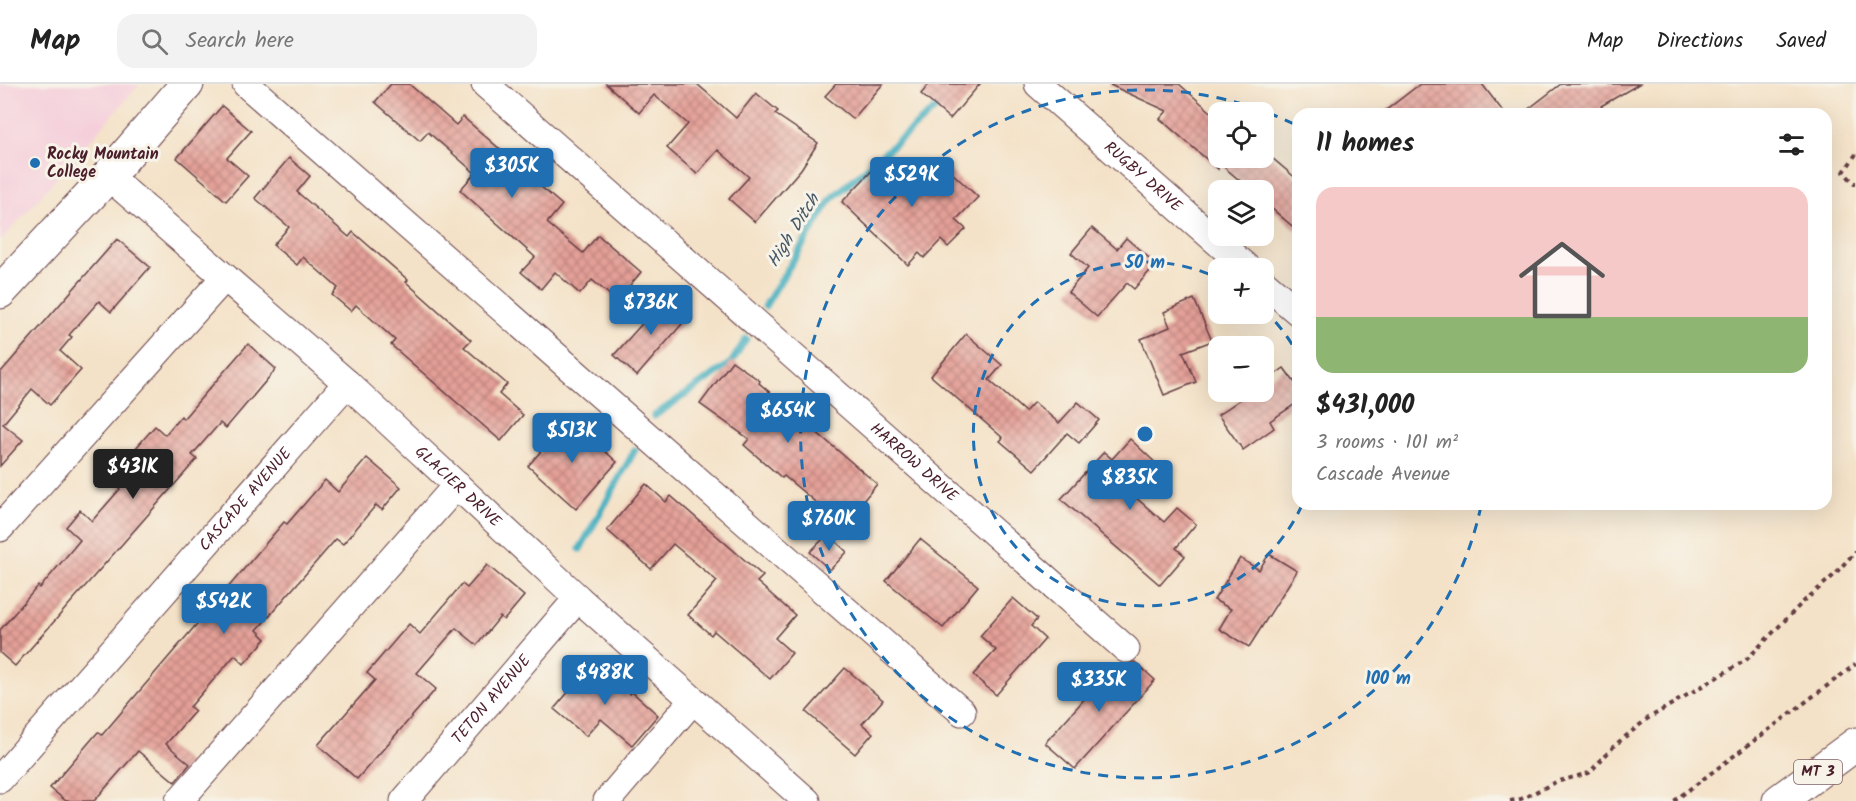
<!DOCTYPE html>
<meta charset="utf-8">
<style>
:root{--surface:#fff;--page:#f2f2f2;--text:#222;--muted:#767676;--line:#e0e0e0;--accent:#1f6fb2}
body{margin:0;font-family:Kalam,sans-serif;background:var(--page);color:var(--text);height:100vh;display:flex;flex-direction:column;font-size:22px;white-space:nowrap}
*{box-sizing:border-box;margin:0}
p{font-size:20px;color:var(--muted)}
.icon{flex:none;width:33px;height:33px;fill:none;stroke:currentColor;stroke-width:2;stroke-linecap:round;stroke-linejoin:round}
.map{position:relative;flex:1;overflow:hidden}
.drawer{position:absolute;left:1292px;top:24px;width:540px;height:402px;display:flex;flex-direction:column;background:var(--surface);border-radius:18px;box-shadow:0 6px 24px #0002}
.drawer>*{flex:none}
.controls{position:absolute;left:1208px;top:18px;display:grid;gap:12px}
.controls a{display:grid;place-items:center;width:66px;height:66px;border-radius:12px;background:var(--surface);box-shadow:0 6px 24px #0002;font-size:30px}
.price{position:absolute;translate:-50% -51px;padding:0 14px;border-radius:6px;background:var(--accent);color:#fff;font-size:20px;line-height:39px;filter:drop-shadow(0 2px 3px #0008)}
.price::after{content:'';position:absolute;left:50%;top:36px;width:18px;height:14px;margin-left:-9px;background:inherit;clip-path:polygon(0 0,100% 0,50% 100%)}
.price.active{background:#222;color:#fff}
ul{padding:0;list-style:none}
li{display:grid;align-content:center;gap:12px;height:318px;padding:0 24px}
li span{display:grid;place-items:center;height:186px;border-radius:18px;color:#555}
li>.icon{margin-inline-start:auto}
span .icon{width:108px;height:108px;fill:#fffc;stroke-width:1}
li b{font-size:26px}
h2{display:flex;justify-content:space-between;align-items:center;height:72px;padding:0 24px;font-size:26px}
header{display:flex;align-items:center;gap:36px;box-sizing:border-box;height:84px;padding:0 30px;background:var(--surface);border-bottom:2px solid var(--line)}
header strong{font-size:28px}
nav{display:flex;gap:33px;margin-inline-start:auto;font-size:21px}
.search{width:420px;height:54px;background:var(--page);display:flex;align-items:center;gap:15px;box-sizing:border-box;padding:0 21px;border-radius:18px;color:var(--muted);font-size:22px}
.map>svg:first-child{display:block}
.built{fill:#f5cfdb}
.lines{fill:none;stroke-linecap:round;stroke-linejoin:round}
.stream{stroke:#41aebf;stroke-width:7}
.building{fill:url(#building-cross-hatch)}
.minor-casing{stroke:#643c43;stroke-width:29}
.major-casing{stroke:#643c43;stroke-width:35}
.highway-casing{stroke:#643c43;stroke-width:35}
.path{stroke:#643c43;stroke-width:4;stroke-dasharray:4.5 4.5;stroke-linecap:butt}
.minor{stroke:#fff;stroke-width:27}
.major{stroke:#fff;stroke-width:33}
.highway{stroke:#fff;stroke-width:33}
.ring{fill:none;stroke:#1f6fb2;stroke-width:3;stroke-dasharray:10 8}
.poi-dot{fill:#1f6fb2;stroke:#f7f3e8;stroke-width:2}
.labels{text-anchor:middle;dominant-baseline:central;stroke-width:6;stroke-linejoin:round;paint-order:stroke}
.shield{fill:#f7f3e8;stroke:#7e5f64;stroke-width:1.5}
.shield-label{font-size:15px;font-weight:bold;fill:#4a1f2b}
.poi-label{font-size:16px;font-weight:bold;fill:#4a1f2b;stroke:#f7f3e8;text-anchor:start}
.street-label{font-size:16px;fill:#4a1f2b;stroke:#f7f3e8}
.water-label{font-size:18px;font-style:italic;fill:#465866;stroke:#f7f3e8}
.centre{fill:#1f6fb2;stroke:#f7f3e8;stroke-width:3}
.ring-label{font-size:18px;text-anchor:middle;font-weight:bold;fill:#1f6fb2;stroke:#f7f3e8;stroke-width:6;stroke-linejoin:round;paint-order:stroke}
</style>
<header>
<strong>Map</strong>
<div class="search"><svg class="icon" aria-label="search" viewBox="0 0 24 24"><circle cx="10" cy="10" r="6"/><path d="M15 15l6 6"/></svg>Search here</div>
<nav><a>Map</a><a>Directions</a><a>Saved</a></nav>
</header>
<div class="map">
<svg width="1856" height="717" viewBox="0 0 1856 717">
<defs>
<pattern id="building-cross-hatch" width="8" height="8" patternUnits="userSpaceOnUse" patternTransform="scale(1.5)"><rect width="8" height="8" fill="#e4a098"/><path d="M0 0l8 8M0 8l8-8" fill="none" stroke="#bb827c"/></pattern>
</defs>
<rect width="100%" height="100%" fill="#f7f3e8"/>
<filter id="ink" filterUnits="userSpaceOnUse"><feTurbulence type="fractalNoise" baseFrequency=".0167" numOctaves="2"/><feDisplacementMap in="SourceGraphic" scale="12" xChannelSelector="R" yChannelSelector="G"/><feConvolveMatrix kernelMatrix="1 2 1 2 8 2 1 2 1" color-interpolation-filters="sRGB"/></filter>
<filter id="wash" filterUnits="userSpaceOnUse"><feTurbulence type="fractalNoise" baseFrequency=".008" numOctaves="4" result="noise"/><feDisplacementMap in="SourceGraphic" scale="24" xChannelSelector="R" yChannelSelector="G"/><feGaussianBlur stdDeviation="1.35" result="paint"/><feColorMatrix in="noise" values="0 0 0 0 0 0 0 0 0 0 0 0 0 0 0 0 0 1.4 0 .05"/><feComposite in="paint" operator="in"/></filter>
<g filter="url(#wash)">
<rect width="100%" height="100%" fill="#f4e2c8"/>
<polygon class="built" points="0,0 140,0 0,158"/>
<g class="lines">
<g class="stream">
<polyline points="765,222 831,115 942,19"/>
<polyline points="654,332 731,279 746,255"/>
<polyline points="580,465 635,366"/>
</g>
</g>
<g id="blocks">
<g class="building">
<polygon points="391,0 409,0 456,41 463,33 533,94 532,95 562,121 547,139 583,169 598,151 641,188 617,217 592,196 580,210 555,188 541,205 521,188 535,173 460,106 475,89 428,48 420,57 375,18"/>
<polygon points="606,0 697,0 736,34 756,9 778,27 775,30 818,59 801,85 755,138 729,115 749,93 718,66 697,90 667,64 688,40 654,11 639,29"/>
<polygon points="836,0 883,0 853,35 825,12"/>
<polygon points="929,0 980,0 950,35 921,10"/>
<polygon points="1108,0 1179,0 1218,34 1218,74 1272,74 1298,96 1298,147 1263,117 1263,106 1251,106 1218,78 1218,85 1160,35 1167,27"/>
<polygon points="1420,0 1482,0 1505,30 1381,30"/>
<polygon points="1561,0 1639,0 1601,22 1608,30 1522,30"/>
<polygon points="222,22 251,47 227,74 248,92 226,117 177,74"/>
<polygon points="289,74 310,92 297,108 349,153 353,148 408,196 406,198 471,256 464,263 507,300 499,310 523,331 501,357 391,261 395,256 356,221 351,227 332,211 338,204 303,173 297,181 273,161 289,143 255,114"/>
<polygon points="883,75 911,102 937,75 978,113 956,136 966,145 948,163 941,156 924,174 919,169 908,181 842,118"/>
<polygon points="1092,144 1117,165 1126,154 1156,180 1134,205 1127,199 1097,233 1068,208 1088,184 1071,169"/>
<polygon points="117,155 150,183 111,228 99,217 69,251 72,253 60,267 81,286 50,321 32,305 3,340 23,356 0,382 0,289"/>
<polygon points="666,213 688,233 637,292 614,271"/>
<polygon points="1194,215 1212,257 1183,268 1196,298 1164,311 1141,255 1170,243 1164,228"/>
<polygon points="966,250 1002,281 989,296 1025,328 1034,318 1059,339 1078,318 1099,336 1079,359 1067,349 1034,386 1000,357 1003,354 931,292"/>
<polygon points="248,260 276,285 226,344 220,339 192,371 197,375 15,582 0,569 0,546 38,502 40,504 80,456 66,443 80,426 92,437 120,405 109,395 155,342 165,351 181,332 183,335"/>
<polygon points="732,277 760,297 759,299 877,400 843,441 784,392 782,394 744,361 749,355 700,320"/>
<polygon points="1284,284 1298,303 1298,318 1270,337 1274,344 1243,366 1218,331 1251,308 1263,308 1263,299"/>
<polygon points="569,335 617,378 576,425 528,382"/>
<polygon points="1130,355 1160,383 1134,412 1164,438 1177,424 1196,440 1176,464 1185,472 1160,501 1061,415 1104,368 1112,375"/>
<polygon points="367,374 401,403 382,426 376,421 343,460 336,455 257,546 266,555 244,580 235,571 190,623 195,627 166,660 190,680 175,698 138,667 94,717 66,717 50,704 98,648 102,651 284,438 287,440 325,396 338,408"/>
<polygon points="646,400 666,418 671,412 763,492 757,498 795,531 775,554 792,569 770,595 714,547 711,551 688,531 717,497 673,460 651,485 607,446"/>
<polygon points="828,450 847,468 830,486 810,468"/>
<polygon points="920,455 978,502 943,544 886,497"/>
<polygon points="1269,470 1297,487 1249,563 1219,545 1231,525 1214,516 1240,474 1259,486"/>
<polygon points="487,481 524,512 504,536 500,533 477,561 456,544 417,589 436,605 357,695 318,661 375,596 367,589 409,540 420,550 462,500 467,504"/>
<polygon points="1013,514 1037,535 1031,542 1045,555 996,611 973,591 996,566 980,552"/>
<polygon points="1135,578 1155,596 1075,685 1045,659 1114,582 1119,587 1125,580"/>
<polygon points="593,579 630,610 632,608 658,631 632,661 601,635 586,652 554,625"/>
<polygon points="845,584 883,616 862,640 873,649 855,670 806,628"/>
</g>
</g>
</g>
<g filter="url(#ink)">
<use href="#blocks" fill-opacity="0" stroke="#643c43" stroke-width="1.5"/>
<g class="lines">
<defs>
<g id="minor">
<polyline points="246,0 962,628"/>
<path id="s1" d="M485,0l641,565"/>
<path id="s2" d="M1038,0l209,184"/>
<path id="s3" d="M108,92l239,207 231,215 229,203"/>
<polyline points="1263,198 1298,228"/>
<polyline points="0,444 225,193"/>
<path id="s4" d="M0,695l347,-396"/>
<polyline points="179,717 457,401"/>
<path id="s5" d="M404,717l174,-203"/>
<polyline points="607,717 693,616"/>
</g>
<polyline id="major" points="0,208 108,92 187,0"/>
<polyline id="highway" points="1779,717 1856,660"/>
</defs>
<use href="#minor" class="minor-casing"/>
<use href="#major" class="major-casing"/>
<use href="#highway" class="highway-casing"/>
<g class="path">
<polyline points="1856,70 1844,88 1854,99 1856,99"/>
<polyline points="1510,717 1521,715 1556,698 1589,689 1615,661 1647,635 1746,576 1802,519 1833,492 1856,467"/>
<polyline points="1674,717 1856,580"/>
</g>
<use href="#minor" class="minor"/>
<use href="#major" class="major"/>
<use href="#highway" class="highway"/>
</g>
</g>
<g class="ring">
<path d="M1302 421A172 172 0 1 1 1218 194M1263 225A172 172 0 0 1 1297 269"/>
<path d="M1481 422A344 344 0 1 1 1296 41"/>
</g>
<circle class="poi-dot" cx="35" cy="79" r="6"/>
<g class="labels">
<rect class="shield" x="1794" y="676" width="48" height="24" rx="4.5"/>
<g class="shield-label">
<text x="1818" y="688">MT 3</text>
</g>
<g class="poi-label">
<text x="47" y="70">Rocky Mountain<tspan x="47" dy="18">College</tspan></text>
</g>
<g class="street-label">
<text stroke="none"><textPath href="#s2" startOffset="140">RUGBY DRIVE</textPath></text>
<text stroke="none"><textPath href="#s1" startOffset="572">HARROW DRIVE</textPath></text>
<text stroke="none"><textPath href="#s3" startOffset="468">GLACIER DRIVE</textPath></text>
<text stroke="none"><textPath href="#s4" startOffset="372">CASCADE AVENUE</textPath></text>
<text stroke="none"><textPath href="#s5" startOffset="134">TETON AVENUE</textPath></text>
</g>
<g class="water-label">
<text transform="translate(794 147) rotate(-58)">High Ditch</text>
</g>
</g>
<circle cx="1145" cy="350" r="9" class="centre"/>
<g class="ring-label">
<text x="1145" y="184">50 m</text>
<text x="1388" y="600">100 m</text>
</g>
</svg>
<div class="controls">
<a><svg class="icon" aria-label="locate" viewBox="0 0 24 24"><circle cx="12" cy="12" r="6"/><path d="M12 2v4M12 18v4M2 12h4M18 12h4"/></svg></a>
<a><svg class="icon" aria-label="layers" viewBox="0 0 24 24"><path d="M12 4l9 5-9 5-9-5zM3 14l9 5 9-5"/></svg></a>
<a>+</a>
<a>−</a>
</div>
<b class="price" style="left:512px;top:115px">$305K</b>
<b class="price" style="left:912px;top:124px">$529K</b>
<b class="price" style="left:651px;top:252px">$736K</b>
<b class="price" style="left:788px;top:360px">$654K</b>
<b class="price" style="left:572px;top:380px">$513K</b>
<b class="price active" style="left:133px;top:416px">$431K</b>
<b class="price" style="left:1130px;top:427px">$835K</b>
<b class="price" style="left:829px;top:468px">$760K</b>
<b class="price" style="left:224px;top:551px">$542K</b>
<b class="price" style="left:605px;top:622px">$488K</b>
<b class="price" style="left:1099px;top:629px">$335K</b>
<section class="drawer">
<h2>11 homes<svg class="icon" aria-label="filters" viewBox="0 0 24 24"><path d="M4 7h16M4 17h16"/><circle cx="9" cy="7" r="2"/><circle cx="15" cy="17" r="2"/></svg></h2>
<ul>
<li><span style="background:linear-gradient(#f6c9c9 70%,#8fb573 0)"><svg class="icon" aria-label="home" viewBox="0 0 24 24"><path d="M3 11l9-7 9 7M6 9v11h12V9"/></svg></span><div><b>$431,000</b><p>3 rooms · 101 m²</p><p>Cascade Avenue</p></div></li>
</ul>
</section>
</div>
